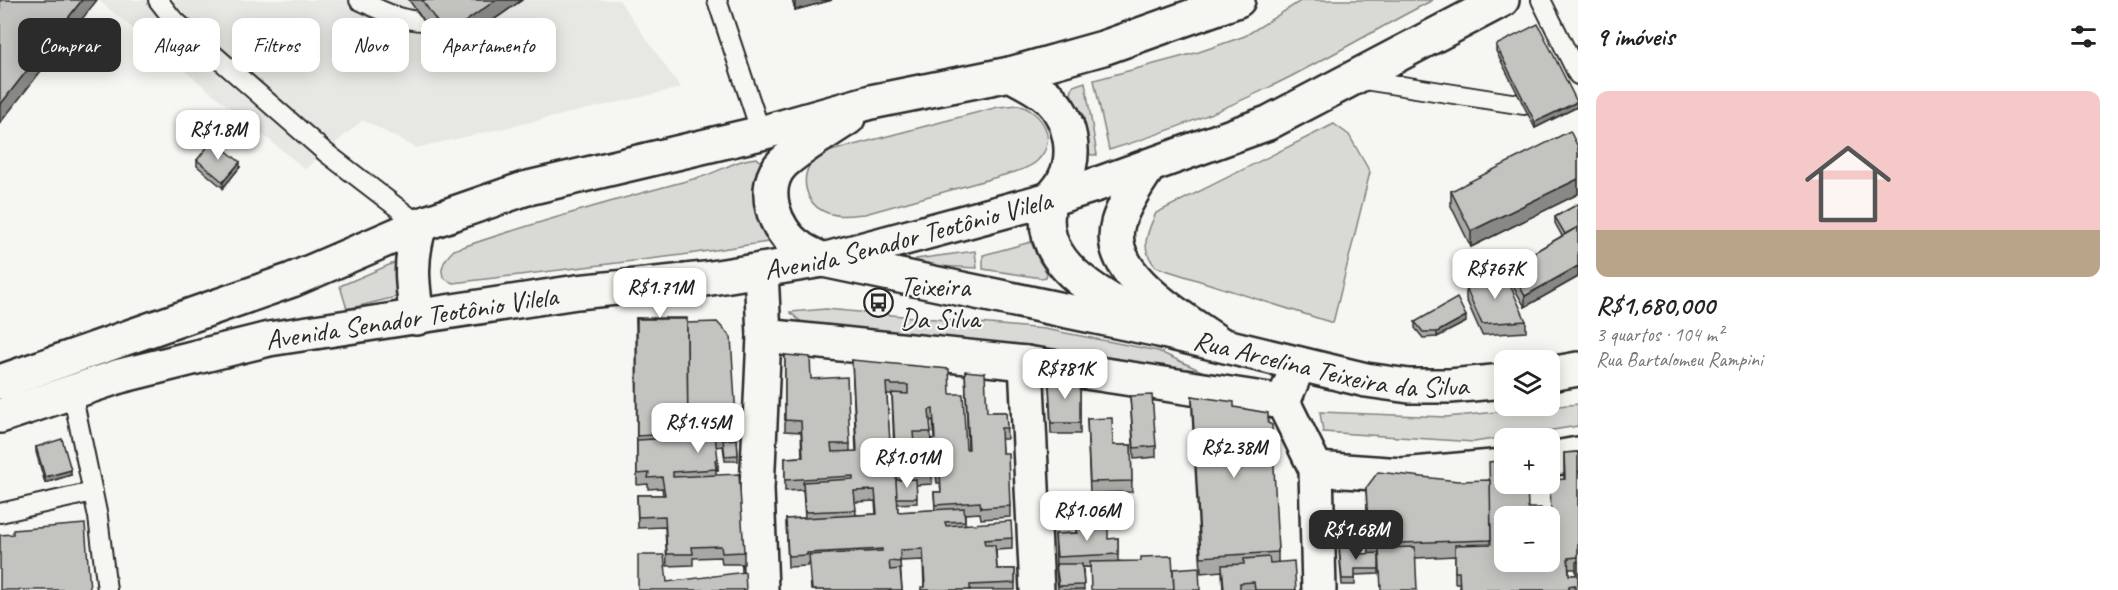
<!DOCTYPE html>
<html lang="pt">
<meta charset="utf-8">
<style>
:root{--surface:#fff;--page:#f6f6f6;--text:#222;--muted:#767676;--line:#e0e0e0;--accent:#2b2b2b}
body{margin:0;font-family:Caveat,sans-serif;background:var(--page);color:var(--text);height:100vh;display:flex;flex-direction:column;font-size:22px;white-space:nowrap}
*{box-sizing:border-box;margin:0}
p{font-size:20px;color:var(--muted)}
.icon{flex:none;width:33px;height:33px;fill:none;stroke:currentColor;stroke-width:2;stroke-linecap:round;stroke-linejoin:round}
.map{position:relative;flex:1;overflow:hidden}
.panel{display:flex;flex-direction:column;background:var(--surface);width:540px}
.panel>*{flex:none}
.banner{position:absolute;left:18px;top:18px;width:570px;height:54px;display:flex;gap:12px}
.controls{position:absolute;left:1494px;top:350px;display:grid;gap:12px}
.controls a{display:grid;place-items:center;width:66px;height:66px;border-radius:12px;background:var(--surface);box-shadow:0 3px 15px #0003;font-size:30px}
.price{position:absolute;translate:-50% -51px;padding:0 14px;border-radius:12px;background:#fff;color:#222;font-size:20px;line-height:39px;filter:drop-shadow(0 2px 3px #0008)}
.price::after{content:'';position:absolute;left:50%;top:36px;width:18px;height:14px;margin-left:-9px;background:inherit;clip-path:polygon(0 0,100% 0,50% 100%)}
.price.selected{background:var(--accent);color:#fff}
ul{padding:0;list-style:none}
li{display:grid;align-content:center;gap:12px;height:318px;padding:0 18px}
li+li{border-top:2px solid var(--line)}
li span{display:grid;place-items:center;height:186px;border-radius:12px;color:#555}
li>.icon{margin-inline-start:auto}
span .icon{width:108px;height:108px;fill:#fffc;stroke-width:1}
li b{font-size:26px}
h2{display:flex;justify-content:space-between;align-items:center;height:72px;padding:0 18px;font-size:26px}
.pill{padding:0 21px;border-radius:12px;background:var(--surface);box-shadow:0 3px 15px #0003;font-size:21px;line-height:54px}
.pill.selected{background:var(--accent);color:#fff}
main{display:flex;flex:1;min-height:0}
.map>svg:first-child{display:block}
.built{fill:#e7e7e3}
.green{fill:#d9d9d5;stroke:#828280;stroke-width:1.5}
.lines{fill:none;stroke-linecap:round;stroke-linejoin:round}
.service-casing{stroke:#2b2b2b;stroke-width:22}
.minor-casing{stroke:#2b2b2b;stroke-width:38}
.secondary-casing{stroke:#2b2b2b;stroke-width:38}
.primary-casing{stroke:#2b2b2b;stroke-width:38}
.service{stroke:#f6f6f2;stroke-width:18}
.minor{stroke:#f6f6f2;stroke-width:33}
.secondary{stroke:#f6f6f2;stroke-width:33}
.primary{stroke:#f6f6f2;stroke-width:33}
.wall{fill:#a8a8a5;stroke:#2b2b2b;stroke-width:1.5;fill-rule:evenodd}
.shaded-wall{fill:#888886;stroke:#2b2b2b;stroke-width:1.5}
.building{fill:#c3c3c0;stroke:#2b2b2b;stroke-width:1.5;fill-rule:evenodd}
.labels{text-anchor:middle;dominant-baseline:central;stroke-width:4.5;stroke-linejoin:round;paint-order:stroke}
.street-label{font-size:28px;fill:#2b2b2b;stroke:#f6f6f2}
.poi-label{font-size:28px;fill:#2b2b2b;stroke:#f6f6f2;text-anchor:start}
</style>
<main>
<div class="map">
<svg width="1578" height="590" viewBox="0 0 1578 590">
<rect width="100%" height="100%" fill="#f6f6f2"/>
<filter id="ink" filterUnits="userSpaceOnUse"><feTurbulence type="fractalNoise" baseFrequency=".0167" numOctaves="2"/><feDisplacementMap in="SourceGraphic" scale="12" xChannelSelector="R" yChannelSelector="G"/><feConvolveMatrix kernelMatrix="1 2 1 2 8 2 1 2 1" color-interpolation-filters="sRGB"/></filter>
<g filter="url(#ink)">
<polygon class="built" points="98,0 619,0 681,88 416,148 363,120 305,169"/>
<g class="green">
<path d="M1302,0h131c-38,19 -75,41 -113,61 -67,37 -138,67 -211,89l-15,-70 105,-28 46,-16z"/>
<polygon points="1085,82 1097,155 1091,155 1086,150 1084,117 1071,94 1073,86"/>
<path d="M1018,105c25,7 41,35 19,56 -6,6 -14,8 -22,11l-150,42c-14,1 -28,4 -42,-3 -17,-8 -23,-32 -12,-48 5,-6 13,-9 20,-12l167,-44z"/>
<path d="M1334,124l15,11 21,37 -37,151 -177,-56c-17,-19 -9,-34 0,-54z"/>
<path d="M757,158l3,3 2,5 12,75 -92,14 -229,28c-19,-6 -10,-23 1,-33 81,-28 164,-51 247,-73 18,-5 36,-18 56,-19z"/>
<polygon points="1031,242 1039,261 1047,273 1046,277 1041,278 983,269 983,255"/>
<polygon points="975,251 977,268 917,265 915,262 916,259"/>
<polygon points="396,262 398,263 400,296 347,309 340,286"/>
<polygon points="826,309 1045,329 1158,351 1234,386 809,329 790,312"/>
<polygon points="1578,404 1578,426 1474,442 1323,432 1320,412 1446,417"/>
</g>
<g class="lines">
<defs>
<g id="service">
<polyline points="158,0 172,18 325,152 420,225"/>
<path d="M359,0c21,10 42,21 65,21"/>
<polyline points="717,0 761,133"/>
<polyline points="1541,0 1578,75"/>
<polyline points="1358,79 1524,105"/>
<polyline points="72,392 98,517 107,590"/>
<polyline points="0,513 93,492"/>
</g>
<g id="minor">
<polyline points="761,270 764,336 757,489 761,590"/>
<polyline points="764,336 1026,363 1283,402"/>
<polyline points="1026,363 1037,590"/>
<polyline points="1299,364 1283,402 1316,469 1319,590"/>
<polyline points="1550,459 1578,454"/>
<polyline points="1316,469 1402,475 1504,466"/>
</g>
<g id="secondary">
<path d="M1050,199c-17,63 45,92 90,119"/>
<path id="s1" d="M823,260l336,70 207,50 43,6h41l54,-5"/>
<polyline points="1550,374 1578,369"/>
</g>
<g id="primary">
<path d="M1010,74c13,7 28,14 39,24 21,20 29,56 15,82 -3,7 -9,13 -14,19"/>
<path d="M1150,165c-11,16 -27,40 -32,58 -15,52 67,96 102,121"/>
<path d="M823,260c-7,-4 -17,-7 -24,-13 -25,-17 -40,-60 -16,-84 19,-17 44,-31 65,-45"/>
<path d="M417,318c-5,-36 -8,-58 3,-93"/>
<polyline points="0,382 292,280 420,225 524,189 761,133 871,102 1010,74 1103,48 1238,0"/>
<path id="s2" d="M0,416l120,-40 149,-37 308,-47 128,-13 118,-19 227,-61 48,-15 170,-61 234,-123"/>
</g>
</defs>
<use href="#service" class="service-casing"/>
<use href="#minor" class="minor-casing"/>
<use href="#secondary" class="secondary-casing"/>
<use href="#primary" class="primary-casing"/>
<use href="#service" class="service"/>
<use href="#minor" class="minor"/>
<use href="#secondary" class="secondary"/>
<use href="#primary" class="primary"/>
</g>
<g class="wall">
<polygon points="409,0 522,0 446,53"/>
<polygon points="792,0 832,0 795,10"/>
<polygon points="1496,45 1577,107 1535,128 1496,51"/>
<polygon points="1578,147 1578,194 1471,247 1451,206 1451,191"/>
<polygon points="197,160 240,167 223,188 197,166"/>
<polygon points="1578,204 1578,277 1525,307 1511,283 1512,265 1562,236 1555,223 1555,217"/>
<polygon points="1466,288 1526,321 1526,332 1482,335 1466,299"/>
<polygon points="636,318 687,323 737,434 738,461 725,461 723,446 716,447 718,470 716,470 716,475 744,552 744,564 722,564 721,557 693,558 693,565 667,566 665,527 638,528 637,495 663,495 662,488 648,489 648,484 637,485"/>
<polygon points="1415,322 1466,322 1437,337 1423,338 1415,328"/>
<path d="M785,355l26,24 39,65v8l6,-1 -4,-91 98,34 16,55h2l-3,-78 22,41h19l1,27h-6l1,14 8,53v11l-29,2 -1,-6 -15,1v10l47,14v11l-16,1 1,19h18v21h-94l3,-3 -1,-27 -23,1 2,29h-91l-2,-26h-2v2l-19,1 -2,-48 19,-1 -2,-28 -18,1v-33l17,-1 -1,-25 -16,-1zM887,394h4l1,2 2,54h-4zM933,420l1,19h-3v6l-17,-1v-1h17l-1,-22zM932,460h3l2,23h3l1,9h-7l1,18 -37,2 -1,-8 20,-1 -1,-18 16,-1zM875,501l1,13 -20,1 -1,-13z"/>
<polygon points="1080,377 1080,434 1051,434 1049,383"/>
<polygon points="1130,396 1156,446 1156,457 1134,459"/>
<polygon points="1192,396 1234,407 1268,423 1278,552 1278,562 1296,590 1223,590 1222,571 1201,573 1192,411"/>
<polygon points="1087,419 1113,445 1131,445 1132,492 1090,493"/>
<polygon points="36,447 71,475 45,483 36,452"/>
<path d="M1578,452v138h-118l-1,-7h-4v-27l-39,2 -37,12v4l-24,1v10h-13l-3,-34 21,3h9l-3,-66 162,20 13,7 9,-1 14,-35v-26zM1569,569h7v6h-7z"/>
<polygon points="1076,524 1108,539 1118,538 1118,561 1173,569 1083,567 1084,590 1058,590 1056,570 1055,534 1076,533"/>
</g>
<g class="shaded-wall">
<polygon points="82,0 97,0 0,123 0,105"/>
<polygon points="496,0 522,0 446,53 446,35"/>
<polygon points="795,0 832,0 795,10"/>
<polygon points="1577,102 1577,107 1535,128 1535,122"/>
<polygon points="240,162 240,167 223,188 223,182"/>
<polygon points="1578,179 1578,194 1471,247 1471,231"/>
<polygon points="1578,266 1578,277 1525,307 1525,296"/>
<polygon points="1466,316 1466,322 1437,337 1437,332"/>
<polygon points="718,459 718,470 716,470 715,460"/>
<polygon points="71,470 71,475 45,483 45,477"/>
</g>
<g class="building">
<polygon points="0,0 82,0 0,105"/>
<polygon points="422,0 496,0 446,35"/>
<polygon points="1538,24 1577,102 1535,122 1496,45"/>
<polygon points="1570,131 1578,147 1578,179 1471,231 1451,191"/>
<polygon points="213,140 240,162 223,182 197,160"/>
<polygon points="1578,204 1578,227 1565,234 1555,217"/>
<polygon points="1578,227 1578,266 1525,296 1511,272 1515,269 1512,265"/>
<polygon points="1502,267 1526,321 1482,324 1466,288"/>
<polygon points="1457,298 1466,316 1437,332 1423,332 1415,322"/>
<polygon points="636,318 687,318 687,319 637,319 637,328"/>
<polygon points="637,319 687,319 688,433 637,436"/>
<polygon points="717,322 731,337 737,434 715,436 718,459 715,460 716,469 673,472 673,477 739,474 744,552 722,553 721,546 692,547 693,554 667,554 665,516 638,517 637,495 665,495 662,477 648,478 649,473 637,474 637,440 688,437 687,323"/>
<path d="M785,355l25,2 1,22 36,-2 3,67h-19l1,8 25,-1 -5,-91 97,9 1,25h13l3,55h3l-4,-78 20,2 2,39h19l1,16h-6l1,25h6l2,53 -29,2 -1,-6 -45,3 -1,-13h7l-1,-20h-3l-2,-23h-4l1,24 -36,1 2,38 66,-4 1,13 -20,1 1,4 65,-5 1,17 -28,2 1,5h10l2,24h18v14l-45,2v5h-49v-3h4l-2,-38 -23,1v12l-11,-1 1,9 10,-1 2,21h-90l-3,-35 73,-4v-2l-75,4v2l-19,1 -2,-37 91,-5 -2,-24 -21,1 2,19 -51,2 -2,-30 50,-3v-3l-68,4v-22l18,-1 -2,-36 -16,-1zM886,383h5l1,2h16v9l-16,-1 3,57 -27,1v-8l22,-1zM933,409l2,30h-4l1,6 -18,-1 -1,-12h18l-2,-22z"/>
<polygon points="1080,377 1080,423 1051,423 1049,383 1055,378"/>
<polygon points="1152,395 1156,446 1134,448 1130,396"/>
<polygon points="1192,396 1234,402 1234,407 1268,413 1268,423 1272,425 1278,552 1201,557"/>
<polygon points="1112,418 1113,445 1131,445 1132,481 1090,482 1087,419"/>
<polygon points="62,439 71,470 45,477 36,447"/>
<polygon points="737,439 738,455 725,456 723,440"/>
<path d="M1578,452v105l-10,1 1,17h7v-13l2,-1v29h-3v-5l-6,1v4h-109l-1,-18h-4v-27l36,-1 -2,-82 15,-2v23h23l1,25h13v7l10,-1 -1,-34 15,-1 -1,-26zM1504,516h46v45h-46z"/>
<polygon points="1378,472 1458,481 1490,480 1491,540 1369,544 1366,488"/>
<polygon points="916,479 917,498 897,498 896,480"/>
<polygon points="1108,523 1108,539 1118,538 1118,554 1057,557 1055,534 1077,533 1076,524"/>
<polygon points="85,524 90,590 0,590 0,535 13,534 13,530"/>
<polygon points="1360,544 1360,554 1379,553 1379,569 1355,569 1355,579 1342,579 1339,545"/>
<polygon points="1415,547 1417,590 1381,590 1379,548"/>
<polygon points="638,555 664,555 667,582 745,572 746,590 638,590"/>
<polygon points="1172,556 1174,590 1091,590 1090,562 1141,561 1141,557"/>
<polygon points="1269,557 1270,563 1294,561 1296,590 1255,590 1254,582 1240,583 1240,590 1224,590 1222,565 1244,564 1244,559"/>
<polygon points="1056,564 1082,564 1084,585 1059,586"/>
<polygon points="1199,567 1200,590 1174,590 1173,569"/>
</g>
</g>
<defs>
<symbol id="bus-ring" viewBox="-11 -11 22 22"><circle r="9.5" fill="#f6f6f2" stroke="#2b2b2b" stroke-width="1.5"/><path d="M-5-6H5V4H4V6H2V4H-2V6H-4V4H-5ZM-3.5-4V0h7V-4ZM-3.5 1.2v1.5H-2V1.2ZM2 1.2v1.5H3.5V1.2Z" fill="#2b2b2b"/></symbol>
</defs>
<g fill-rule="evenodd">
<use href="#bus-ring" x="862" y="286" width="33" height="33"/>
</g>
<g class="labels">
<g class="street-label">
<text stroke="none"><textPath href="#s2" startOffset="928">Avenida Senador Teotônio Vilela</textPath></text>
<text stroke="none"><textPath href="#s2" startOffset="424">Avenida Senador Teotônio Vilela</textPath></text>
<text stroke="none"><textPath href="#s1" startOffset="519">Rua Arcelina Teixeira da Silva</textPath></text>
</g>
<g class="poi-label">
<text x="900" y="286">Teixeira<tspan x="900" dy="32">Da Silva</tspan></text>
</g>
</g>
</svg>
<div class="controls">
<a><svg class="icon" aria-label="layers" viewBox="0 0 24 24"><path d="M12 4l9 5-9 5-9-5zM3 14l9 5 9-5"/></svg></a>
<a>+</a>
<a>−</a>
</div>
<b class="price" style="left:218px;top:161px">R$1.8M</b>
<b class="price" style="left:1495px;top:300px">R$767K</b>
<b class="price" style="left:660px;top:319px">R$1.71M</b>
<b class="price" style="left:1065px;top:400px">R$781K</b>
<b class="price" style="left:698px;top:454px">R$1.45M</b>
<b class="price" style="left:1234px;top:479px">R$2.38M</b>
<b class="price" style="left:907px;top:489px">R$1.01M</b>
<b class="price" style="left:1087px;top:542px">R$1.06M</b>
<b class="price selected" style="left:1356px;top:561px">R$1.68M</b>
<div class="banner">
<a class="pill selected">Comprar</a>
<a class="pill">Alugar</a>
<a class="pill">Filtros</a>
<a class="pill">Novo</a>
<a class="pill">Apartamento</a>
</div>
</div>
<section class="panel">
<h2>9 imóveis<svg class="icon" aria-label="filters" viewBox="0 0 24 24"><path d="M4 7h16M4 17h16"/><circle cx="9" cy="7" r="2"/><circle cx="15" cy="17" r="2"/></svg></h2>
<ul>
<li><span style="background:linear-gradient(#f6c9c9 75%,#b9a48a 0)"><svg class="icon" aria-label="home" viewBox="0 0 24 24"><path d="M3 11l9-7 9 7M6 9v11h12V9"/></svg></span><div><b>R$1,680,000</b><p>3 quartos · 104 m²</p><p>Rua Bartalomeu Rampini</p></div></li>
</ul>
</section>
</main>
